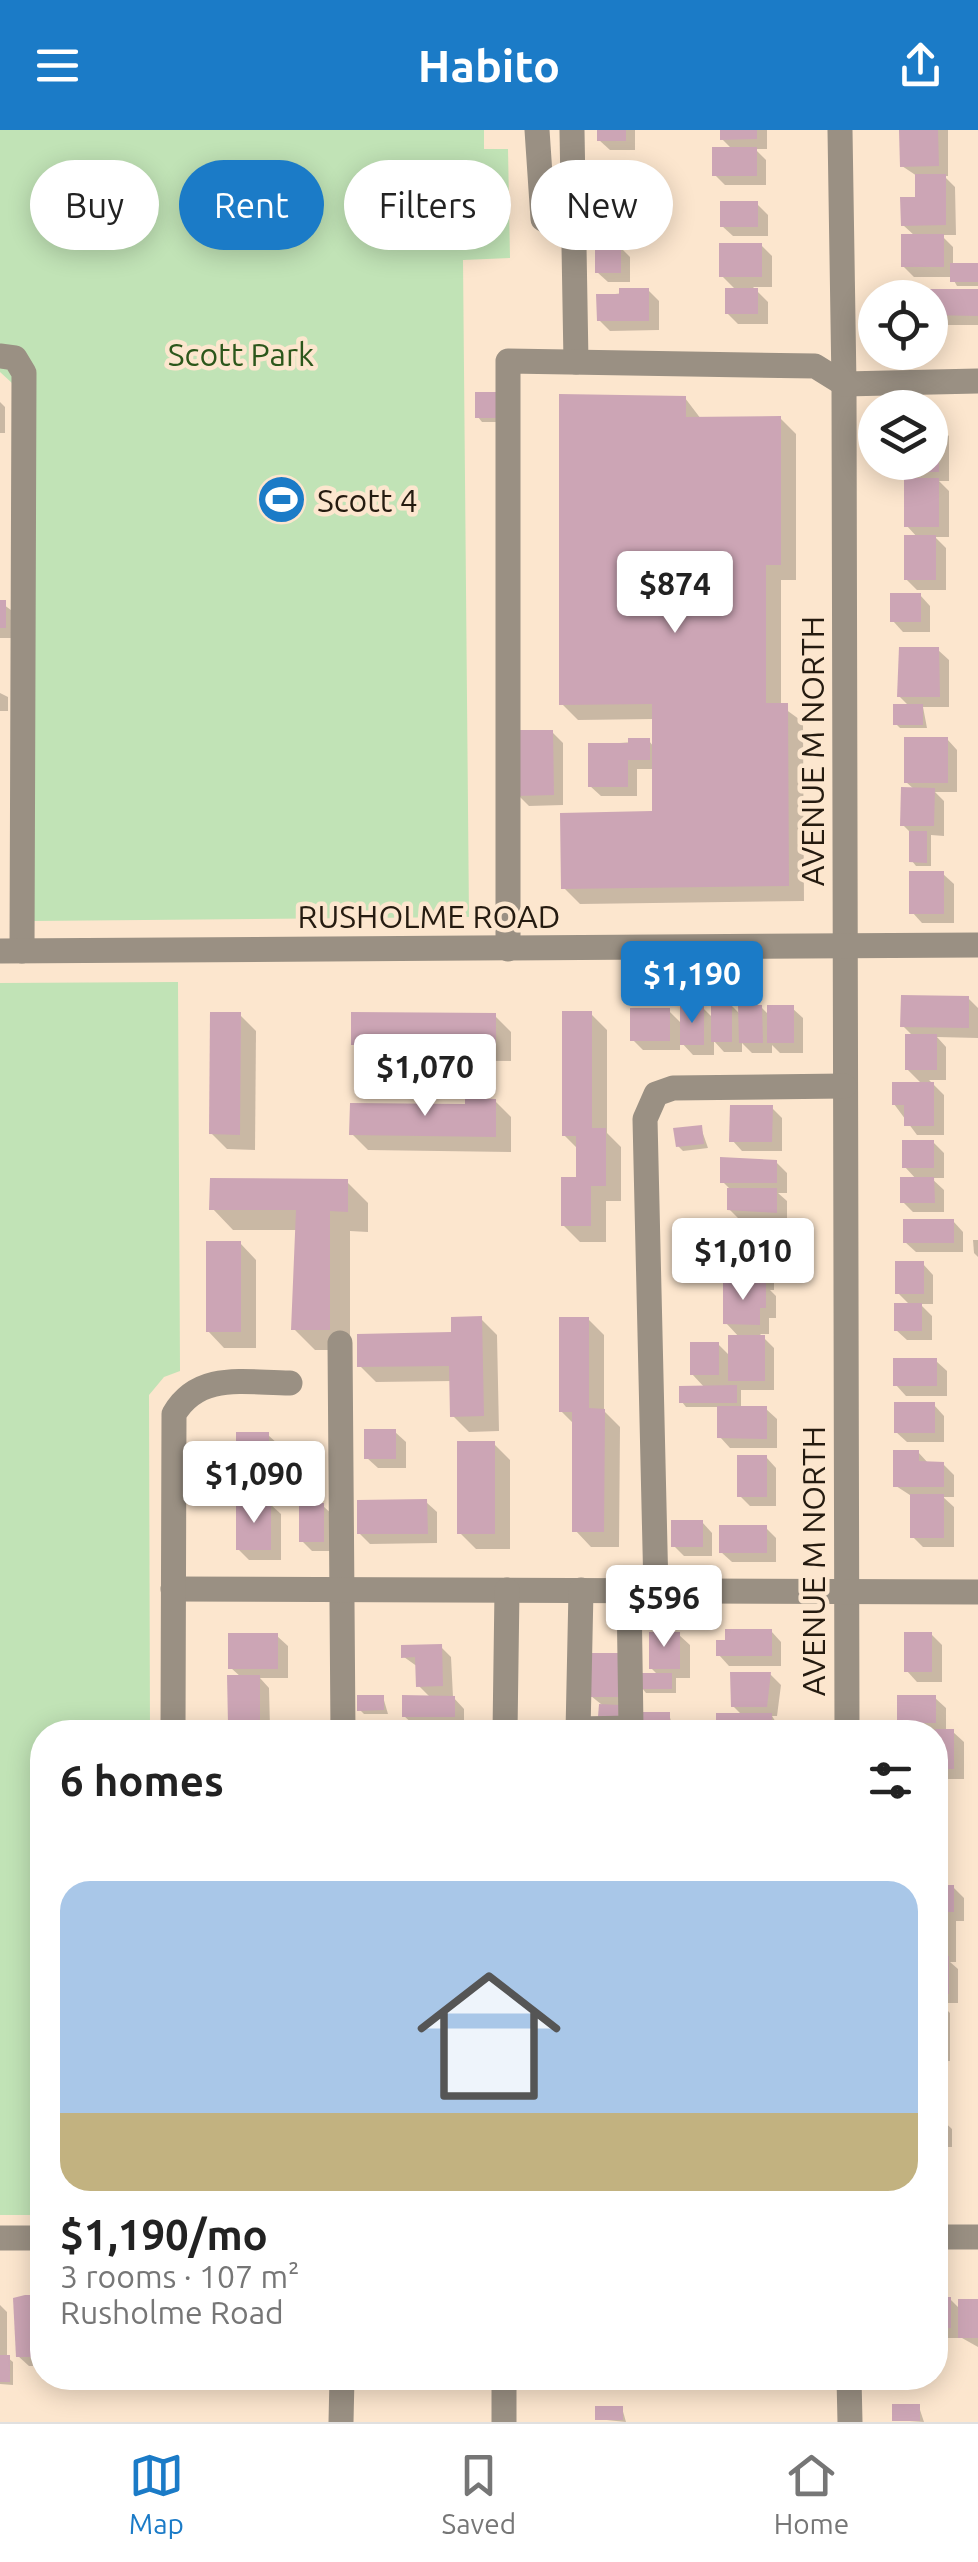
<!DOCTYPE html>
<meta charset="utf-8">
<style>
:root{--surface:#fff;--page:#f6f6f6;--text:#222;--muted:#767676;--line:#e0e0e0;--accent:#1b7bc7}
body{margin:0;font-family:Ubuntu,sans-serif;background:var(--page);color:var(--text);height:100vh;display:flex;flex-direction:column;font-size:38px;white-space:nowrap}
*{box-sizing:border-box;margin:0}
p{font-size:32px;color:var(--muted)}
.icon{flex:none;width:55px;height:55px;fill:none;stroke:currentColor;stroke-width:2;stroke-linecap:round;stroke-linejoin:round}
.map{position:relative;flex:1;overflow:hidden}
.drawer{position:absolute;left:30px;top:1590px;width:918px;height:670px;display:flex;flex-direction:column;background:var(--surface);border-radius:40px;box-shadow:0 5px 25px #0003}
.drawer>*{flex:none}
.top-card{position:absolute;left:30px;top:30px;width:920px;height:90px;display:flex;gap:20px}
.fabs{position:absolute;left:858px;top:150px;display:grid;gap:20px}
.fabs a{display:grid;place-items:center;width:90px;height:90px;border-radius:50%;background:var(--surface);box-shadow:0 5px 25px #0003;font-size:50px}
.price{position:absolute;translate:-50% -85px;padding:0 22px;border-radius:10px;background:#fff;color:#222;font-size:32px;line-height:65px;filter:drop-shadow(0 2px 5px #0008)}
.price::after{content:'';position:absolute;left:50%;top:60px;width:30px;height:22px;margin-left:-15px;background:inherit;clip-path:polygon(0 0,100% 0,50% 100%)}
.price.selected{background:var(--accent);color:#fff}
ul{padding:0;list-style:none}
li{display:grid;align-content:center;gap:20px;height:530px;padding:0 30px}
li+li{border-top:2px solid var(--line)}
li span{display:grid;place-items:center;height:310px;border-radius:30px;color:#555}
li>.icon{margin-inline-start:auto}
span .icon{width:180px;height:180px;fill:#fffc;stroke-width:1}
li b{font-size:42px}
h2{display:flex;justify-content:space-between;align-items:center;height:120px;padding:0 30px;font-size:42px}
.tag{padding:0 35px;border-radius:45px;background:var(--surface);box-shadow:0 5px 25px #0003;font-size:35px;line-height:90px}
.tag.selected{background:var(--accent);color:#fff}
header{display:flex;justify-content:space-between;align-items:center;height:130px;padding:0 30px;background:var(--accent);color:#fff;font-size:45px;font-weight:700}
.dock{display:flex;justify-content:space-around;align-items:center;height:140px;border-top:2px solid var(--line);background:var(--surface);font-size:28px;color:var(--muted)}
.dock a{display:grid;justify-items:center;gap:5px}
.dock .selected{color:var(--accent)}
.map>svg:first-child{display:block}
.green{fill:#c1e3b6}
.shadow{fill:#0003}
.building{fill:#cca5b5}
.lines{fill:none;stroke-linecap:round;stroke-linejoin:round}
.minor{stroke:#9a9083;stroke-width:25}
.labels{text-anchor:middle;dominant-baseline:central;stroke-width:9;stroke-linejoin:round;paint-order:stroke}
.park-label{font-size:32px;fill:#2c571b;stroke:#fce6ce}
.poi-label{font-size:32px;fill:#251b10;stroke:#fce6ce;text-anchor:start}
.street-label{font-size:32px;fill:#251b10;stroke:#fce6ce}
</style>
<header><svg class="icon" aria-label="menu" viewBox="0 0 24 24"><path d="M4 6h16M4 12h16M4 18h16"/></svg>Habito<svg class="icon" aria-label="share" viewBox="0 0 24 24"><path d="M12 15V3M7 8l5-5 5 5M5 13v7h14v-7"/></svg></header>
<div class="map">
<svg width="978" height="2292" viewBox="0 0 978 2292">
<rect width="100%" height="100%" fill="#fce6ce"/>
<g class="green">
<polygon points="0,0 484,0 484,19 508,19 510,128 463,130 469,787 32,791 12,253 0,242"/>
<polygon points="178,852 180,1241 164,1247 149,1265 150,1602 42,1602 42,2085 0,2085 0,853"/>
</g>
<g class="shadow">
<polygon points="599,0 635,0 635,20 610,20 599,10"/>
<polygon points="722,0 767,0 767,19 755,19 766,30 766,55 725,55 714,44 733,20 722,9"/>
<polygon points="902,0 948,0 948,46 944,46 955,57 956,105 941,105 953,117 953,135 978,135 978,156 957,156 952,147 914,147 903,136 915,106 903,95 918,69 917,46 902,36"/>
<polygon points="757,74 768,85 768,106 733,106 722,96"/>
<polygon points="761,115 772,126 772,157 753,157 768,172 768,194 738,194 727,183 737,161 722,146"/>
<polygon points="620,117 630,127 630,152 608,152 597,142"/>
<polygon points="648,160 659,171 659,200 610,201 599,190 599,166"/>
<polygon points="978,162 978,195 930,195 930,168"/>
<polygon points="478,264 500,292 482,292 478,287"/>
<polygon points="685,268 701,289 780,288 796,304 796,450 781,450 781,576 803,592 804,771 580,774 564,758 654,683 654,639 637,639 637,666 601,666 590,656 590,615 649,611 654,617 654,589 578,590 562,574"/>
<polygon points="0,272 5,277 5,303 0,303"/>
<polygon points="930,296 938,296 949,306 949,351 939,351 949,361 949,407 935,407 946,418 946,460 917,460 906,449 918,408 907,396 915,350 905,341 930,332"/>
<polygon points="920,465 930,476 930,502 903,502 893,491"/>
<polygon points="0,472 15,483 15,508 0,508"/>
<polygon points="938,520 949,530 949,577 923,577 927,598 900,598 896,594 909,576 899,566"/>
<polygon points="0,563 8,567 8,581 0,581"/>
<polygon points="552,602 563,613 563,675 529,676 518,665"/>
<polygon points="947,609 957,620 957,662 935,662 944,671 944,706 931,705 931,736 916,736 912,731 912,704 903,695 915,660 906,652"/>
<polygon points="943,744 954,754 954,793 922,793 912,782"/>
<polygon points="968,868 978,878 978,908 937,907 946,917 946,950 929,950 944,965 944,1005 917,1005 894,974 922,954 907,939 913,906 903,896"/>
<polygon points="731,875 741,885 761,877 769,885 792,878 803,888 803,923 780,923 772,915 772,923 752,923 742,913 742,922 724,922 714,911 714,925 693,925 680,911 680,920 643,920 633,910 669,881 682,894 703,878 714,889"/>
<polygon points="591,884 607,900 607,1003 621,1017 621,1071 606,1071 606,1112 580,1112 563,1095 578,1049 578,1019 564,1005"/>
<polygon points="240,885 256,901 255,1020 227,1019 211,1003"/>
<polygon points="495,886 511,902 511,931 369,930 353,914"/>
<polygon points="495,971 511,987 511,1022 368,1020 352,1004"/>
<polygon points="772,978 782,988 782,1021 742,1021 732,1010"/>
<polygon points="701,998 708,1018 683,1021 678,1016"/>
<polygon points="933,1012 944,1023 944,1048 931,1048 944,1060 944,1082 913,1082 903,1072 917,1050 905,1037"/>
<polygon points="776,1032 787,1043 787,1063 778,1063 787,1071 787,1093 740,1090 729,1079 729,1058 723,1052"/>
<polygon points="347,1052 368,1073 368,1102 350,1101 350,1220 315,1220 294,1199 298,1100 233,1100 212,1078"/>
<polygon points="953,1091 963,1102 963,1122 916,1122 905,1112"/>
<polygon points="770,1105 781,1115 780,1142 774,1142 774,1160 770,1160 776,1166 776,1188 769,1188 769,1204 760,1204 774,1218 774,1260 741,1260 741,1279 766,1279 777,1289 777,1318 730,1318 720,1307 720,1277 686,1277 682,1272 705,1258 692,1244 718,1214 731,1227 740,1208 726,1193 726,1152 718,1144"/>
<polygon points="973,1110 978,1110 978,1127 974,1123"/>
<polygon points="240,1113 256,1130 256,1218 224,1218 208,1201"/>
<polygon points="923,1134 933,1145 933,1174 920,1174 932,1186 932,1210 907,1210 896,1200 910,1175 898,1163"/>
<polygon points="481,1189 497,1205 499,1301 469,1302 453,1286 452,1251 376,1252 360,1236 454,1205"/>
<polygon points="588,1189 604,1205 604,1281 620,1297 619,1417 591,1417 575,1400 575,1295 561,1281"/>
<polygon points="936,1231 947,1241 947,1266 906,1266 896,1255"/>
<polygon points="934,1275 944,1286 944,1312 907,1312 896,1302"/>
<polygon points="395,1302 406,1312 406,1338 378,1338 367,1328"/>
<polygon points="268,1305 279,1315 279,1348 310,1348 315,1353 315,1370 286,1370 281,1359 249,1359 238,1348"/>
<polygon points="494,1314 510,1330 510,1419 476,1419 460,1403"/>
<polygon points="918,1322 929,1334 943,1334 954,1345 954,1367 943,1367 954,1377 954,1417 923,1417 913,1407 913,1367 896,1356"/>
<polygon points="766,1327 776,1338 776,1376 750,1376 740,1366"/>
<polygon points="426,1372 437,1382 437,1413 370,1414 359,1403"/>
<polygon points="270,1374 281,1384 281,1430 249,1430 238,1419"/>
<polygon points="323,1376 334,1386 334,1421 312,1421 302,1411"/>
<polygon points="702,1392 712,1403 712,1426 684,1426 674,1416"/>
<polygon points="766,1398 776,1408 776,1432 732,1432 721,1422"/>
<polygon points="771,1501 781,1512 781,1536 729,1536 719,1525"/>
<polygon points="931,1504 942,1515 942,1552 917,1552 907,1541"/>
<polygon points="679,1505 690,1515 690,1548 676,1548 676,1563 646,1563 642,1558 659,1546 651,1538"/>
<polygon points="277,1506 288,1516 288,1548 260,1548 269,1558 270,1598 302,1598 306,1602 219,1602 240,1602 231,1593 241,1547 231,1538"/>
<polygon points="441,1517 451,1527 453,1567 464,1579 464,1597 415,1596 404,1586 431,1568 418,1555 418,1537 404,1527"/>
<polygon points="617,1525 622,1591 591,1566"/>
<polygon points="770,1544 781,1555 777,1586 772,1586 782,1602 719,1602 719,1585 742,1585 733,1576"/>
<polygon points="383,1567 388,1584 364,1584 360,1580"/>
<polygon points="935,1568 946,1578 946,1602 953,1602 964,1612 964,1649 935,1649 935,1602 906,1602 899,1592"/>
<polygon points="669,1584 674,1602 646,1599"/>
<polygon points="935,1659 948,1669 948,1688 935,1688"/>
<polygon points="935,1706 942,1713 942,1758 953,1757 964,1768 964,1791 956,1791 956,1832 950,1832 958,1839 958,1873 940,1873 950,1883 950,1931 940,1931 948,1939 948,1954 935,1954"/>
<polygon points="935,1956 948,1969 948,1979 940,1979 940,1988 952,1999 952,2017 935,2017"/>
<polygon points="935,2047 939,2051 940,2074 935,2074"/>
<polygon points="42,2168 42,2236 29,2236 18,2226 15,2171"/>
<polygon points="935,2169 950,2169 961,2180 978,2172 978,2217 962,2208 940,2208 935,2203"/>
<polygon points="0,2175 7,2182 7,2227 13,2232 13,2255 0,2254"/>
<polygon points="311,2248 331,2248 331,2255 316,2255"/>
<polygon points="919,2277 924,2292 895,2290"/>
<polygon points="622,2278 626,2292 597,2289"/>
</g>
<g class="building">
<rect x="597" y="0" width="29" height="11"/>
<polygon points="720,0 757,0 757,9 720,10"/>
<polygon points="899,0 938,0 939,36 900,37"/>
<rect x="712" y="17" width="45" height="29"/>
<polygon points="915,44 946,44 946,95 901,96 900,67 915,67"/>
<rect x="720" y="71" width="38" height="26"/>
<rect x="901" y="104" width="43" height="33"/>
<rect x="719" y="113" width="43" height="34"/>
<rect x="595" y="114" width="26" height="29"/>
<rect x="950" y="133" width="28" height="19"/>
<polygon points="619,158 649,158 649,191 597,191 596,164 619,164"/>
<rect x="725" y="158" width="33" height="26"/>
<polygon points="909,159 978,159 978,186 930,185 930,168 909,168"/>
<rect x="475" y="262" width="21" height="26"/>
<polygon points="559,264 686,266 686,287 781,286 781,435 766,435 766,573 788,573 789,756 561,759 560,683 652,681 652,574 559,575"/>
<polygon points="930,293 939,293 939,342 903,342 903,332 930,332"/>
<rect x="904" y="348" width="35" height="49"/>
<rect x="904" y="405" width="32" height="45"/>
<rect x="890" y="463" width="31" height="29"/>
<rect x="0" y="470" width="6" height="28"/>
<polygon points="899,517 939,517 940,567 897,567"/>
<rect x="893" y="574" width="30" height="21"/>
<polygon points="515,600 553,600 554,665 516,666"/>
<rect x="904" y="607" width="44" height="46"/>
<polygon points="628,608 650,608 650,630 628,630 628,657 588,657 588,613 628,613"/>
<polygon points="901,657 935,658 934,696 900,696"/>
<polygon points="909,701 927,701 927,733 909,732"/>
<rect x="909" y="741" width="35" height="43"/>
<polygon points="901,865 969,866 969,898 900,897"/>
<rect x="711" y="873" width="21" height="39"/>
<polygon points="738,875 762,875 763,913 739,913"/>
<rect x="767" y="875" width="27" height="38"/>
<rect x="680" y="876" width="24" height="39"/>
<rect x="630" y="878" width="40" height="33"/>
<polygon points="562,881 592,881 592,998 606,998 606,1056 591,1056 591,1096 561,1096 561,1047 576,1047 576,1006 562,1006"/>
<polygon points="210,882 241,882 240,1005 209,1004"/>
<polygon points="351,882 496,883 496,916 351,915"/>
<rect x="905" y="904" width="32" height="36"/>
<polygon points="892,952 934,952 934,996 904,996 904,975 892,975"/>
<polygon points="465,968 496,969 496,1007 349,1005 350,973 465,974"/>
<polygon points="730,975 773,975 772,1012 729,1012"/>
<polygon points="702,995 704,1014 676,1017 673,998"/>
<rect x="902" y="1010" width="32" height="28"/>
<polygon points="720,1027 777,1030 777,1053 720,1053"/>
<polygon points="900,1047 934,1047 935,1073 900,1073"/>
<polygon points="210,1048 348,1049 348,1082 330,1081 330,1200 291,1200 296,1080 209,1080"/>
<polygon points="727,1058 777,1058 777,1083 727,1080"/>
<rect x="903" y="1089" width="51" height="24"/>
<polygon points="732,1102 771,1102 771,1132 765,1132 765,1150 729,1150 729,1145 715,1145 715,1105"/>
<rect x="206" y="1111" width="35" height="91"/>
<rect x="895" y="1131" width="29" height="33"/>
<polygon points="723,1153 766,1153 766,1178 760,1178 760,1195 723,1194"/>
<rect x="894" y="1173" width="28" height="28"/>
<polygon points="482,1186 484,1286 450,1287 449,1236 357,1237 357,1204 451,1202 451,1187"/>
<polygon points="559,1187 589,1187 589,1278 605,1279 604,1402 572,1402 572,1282 559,1282"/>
<rect x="728" y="1205" width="37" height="46"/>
<rect x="690" y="1212" width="29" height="33"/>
<rect x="893" y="1228" width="44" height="28"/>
<polygon points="737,1255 737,1273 679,1273 679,1256"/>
<rect x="894" y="1272" width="41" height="31"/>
<polygon points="717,1276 767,1276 767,1309 717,1308"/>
<rect x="364" y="1299" width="32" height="30"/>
<rect x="236" y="1302" width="33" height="47"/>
<rect x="457" y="1311" width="38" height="93"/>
<polygon points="893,1320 919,1320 919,1331 944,1332 944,1357 893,1357"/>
<rect x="737" y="1325" width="30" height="42"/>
<rect x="278" y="1346" width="33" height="20"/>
<rect x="910" y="1364" width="34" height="44"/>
<polygon points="427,1369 428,1404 357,1404 357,1370"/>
<rect x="236" y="1371" width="35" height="49"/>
<rect x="299" y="1373" width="25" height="39"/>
<rect x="671" y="1390" width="32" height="27"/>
<rect x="719" y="1395" width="48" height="28"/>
<polygon points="725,1499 772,1499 772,1526 716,1526 716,1510 725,1510"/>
<rect x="649" y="1502" width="31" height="37"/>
<rect x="904" y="1502" width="28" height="40"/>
<rect x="228" y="1503" width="50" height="36"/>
<polygon points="442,1514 443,1556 416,1557 415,1527 401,1528 401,1515"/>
<rect x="588" y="1523" width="30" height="44"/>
<polygon points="730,1542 771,1542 767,1577 731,1577"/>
<rect x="639" y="1543" width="33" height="16"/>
<polygon points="227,1545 260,1545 260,1594 228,1594"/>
<polygon points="357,1565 384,1565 384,1580 357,1581"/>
<polygon points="402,1565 455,1566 455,1587 402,1587"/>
<rect x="897" y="1565" width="39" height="28"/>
<polygon points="599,1574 619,1575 618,1588 598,1587"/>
<rect x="643" y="1582" width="27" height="18"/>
<rect x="716" y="1583" width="56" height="19"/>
<rect x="269" y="1596" width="34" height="6"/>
<rect x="935" y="1599" width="19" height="40"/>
<rect x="935" y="1755" width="19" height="27"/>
<rect x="935" y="1783" width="12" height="39"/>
<rect x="935" y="1826" width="14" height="38"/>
<rect x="935" y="1870" width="6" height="51"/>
<rect x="935" y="1986" width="7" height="22"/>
<polygon points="25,2165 42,2165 42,2227 16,2227 13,2168"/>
<rect x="935" y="2167" width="16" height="31"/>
<rect x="958" y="2169" width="20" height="39"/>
<rect x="0" y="2225" width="10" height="27"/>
<rect x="892" y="2274" width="28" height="17"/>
<rect x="595" y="2276" width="28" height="14"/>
</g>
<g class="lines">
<g class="minor">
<polyline points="537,0 543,89 571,104"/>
<polyline points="572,0 576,232"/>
<polyline points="840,0 844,254 847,1602"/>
<polyline points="0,226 15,228 24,243 22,821"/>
<polyline points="508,819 508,231 815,236 844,254 978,251"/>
<polyline points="0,821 978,815"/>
<polyline points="340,1213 343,1602"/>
<polyline points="173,1459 978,1462"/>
<polyline points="656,1461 645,989 656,964 673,958 844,956"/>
<polyline points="578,1599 631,1598 629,1461"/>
<path d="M173,1602l1,-318c25,-43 72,-31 116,-31"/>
<polyline points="505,1602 507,1460"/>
<polyline points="578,1602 581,1460"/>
<polyline points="935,2107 978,2107"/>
<polyline points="0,2108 42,2108"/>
<polyline points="849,2248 850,2292"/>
<polyline points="341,2292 342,2248"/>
<polyline points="504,2292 504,2248"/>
</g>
</g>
<defs>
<symbol id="stadium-disc" viewBox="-11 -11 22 22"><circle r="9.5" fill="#1b7bc7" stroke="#fce6ce"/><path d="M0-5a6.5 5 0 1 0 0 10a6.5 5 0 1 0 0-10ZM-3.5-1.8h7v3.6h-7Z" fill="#fff"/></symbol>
</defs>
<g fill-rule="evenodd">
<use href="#stadium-disc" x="254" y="342" width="55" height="55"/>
</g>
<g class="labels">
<g class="park-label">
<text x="241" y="224">Scott Park</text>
</g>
<g class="poi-label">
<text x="317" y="370">Scott 4</text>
</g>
<g class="street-label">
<text transform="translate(812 621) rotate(-90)">AVENUE M NORTH</text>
<text x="429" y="786">RUSHOLME ROAD</text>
<text transform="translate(813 1431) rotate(-90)">AVENUE M NORTH</text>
</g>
</g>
</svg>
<div class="fabs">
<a><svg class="icon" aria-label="locate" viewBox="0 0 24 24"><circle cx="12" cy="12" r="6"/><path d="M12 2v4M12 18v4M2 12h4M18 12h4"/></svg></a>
<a><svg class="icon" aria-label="layers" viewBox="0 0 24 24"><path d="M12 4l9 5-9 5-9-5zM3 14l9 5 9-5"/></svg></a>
</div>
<b class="price" style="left:675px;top:506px">$874</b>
<b class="price selected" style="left:692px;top:896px">$1,190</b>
<b class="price" style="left:425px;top:989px">$1,070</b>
<b class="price" style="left:743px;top:1173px">$1,010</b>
<b class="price" style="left:254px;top:1396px">$1,090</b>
<b class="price" style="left:664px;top:1520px">$596</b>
<div class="top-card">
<a class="tag">Buy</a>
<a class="tag selected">Rent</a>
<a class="tag">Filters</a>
<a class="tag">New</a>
</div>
<section class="drawer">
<h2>6 homes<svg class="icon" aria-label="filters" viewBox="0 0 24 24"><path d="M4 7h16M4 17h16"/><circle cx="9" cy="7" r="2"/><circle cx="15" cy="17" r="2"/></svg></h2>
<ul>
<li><span style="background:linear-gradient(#a9c7e8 75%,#c2b280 0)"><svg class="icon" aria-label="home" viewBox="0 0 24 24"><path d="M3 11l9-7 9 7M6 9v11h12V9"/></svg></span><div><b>$1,190/mo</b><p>3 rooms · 107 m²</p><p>Rusholme Road</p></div></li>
</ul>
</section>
</div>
<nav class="dock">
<a class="selected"><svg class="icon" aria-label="map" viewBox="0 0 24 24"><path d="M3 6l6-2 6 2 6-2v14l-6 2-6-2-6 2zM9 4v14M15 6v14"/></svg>Map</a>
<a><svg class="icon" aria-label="saved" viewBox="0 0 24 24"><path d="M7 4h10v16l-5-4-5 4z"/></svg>Saved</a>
<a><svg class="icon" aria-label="home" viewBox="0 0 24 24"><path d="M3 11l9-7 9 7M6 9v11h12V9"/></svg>Home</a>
</nav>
